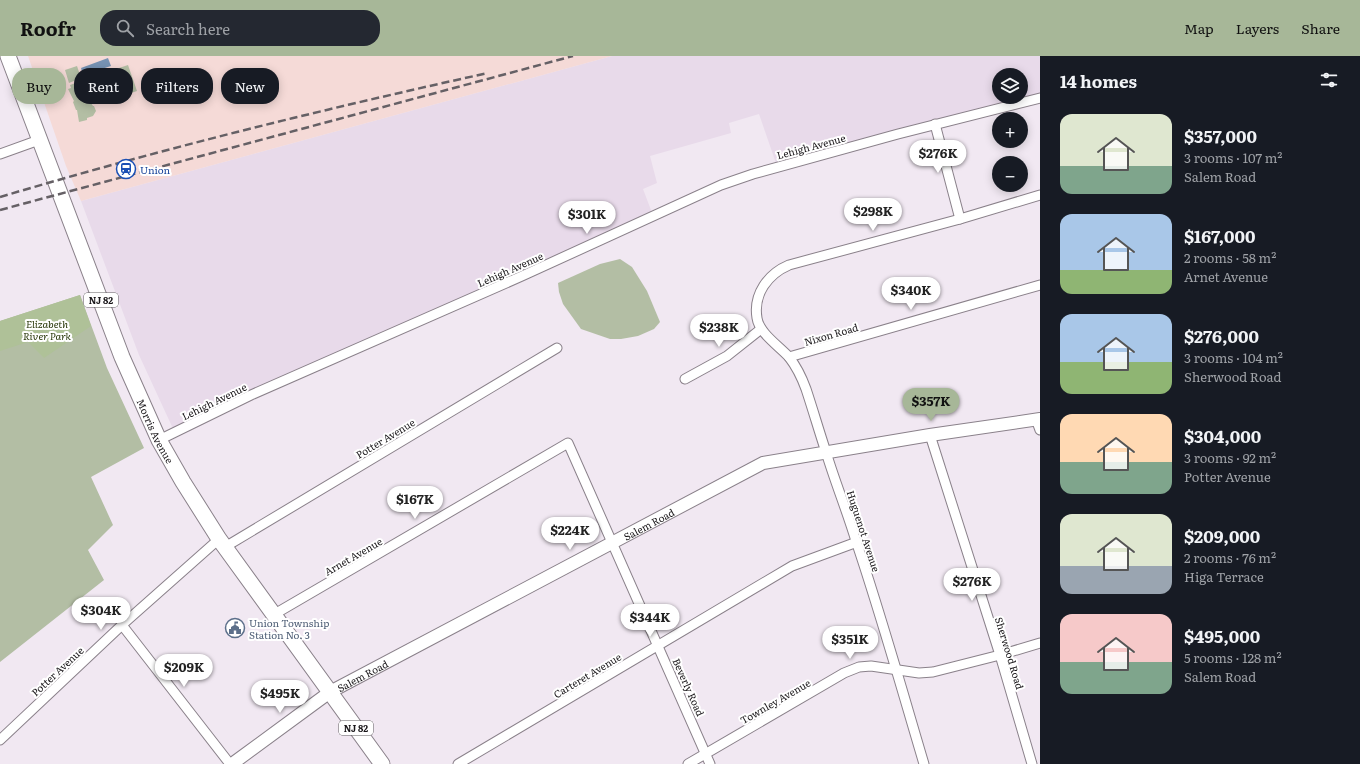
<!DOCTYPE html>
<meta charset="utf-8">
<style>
:root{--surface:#171b24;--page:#242831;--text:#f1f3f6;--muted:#9ea1a6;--accent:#a7b798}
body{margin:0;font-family:Literata,serif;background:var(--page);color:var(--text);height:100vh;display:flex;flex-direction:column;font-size:15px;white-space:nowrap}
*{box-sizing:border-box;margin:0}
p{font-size:13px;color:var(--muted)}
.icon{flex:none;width:22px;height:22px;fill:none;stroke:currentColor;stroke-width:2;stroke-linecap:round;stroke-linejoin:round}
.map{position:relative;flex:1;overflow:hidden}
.panel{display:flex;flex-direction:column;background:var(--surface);width:320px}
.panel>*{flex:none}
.hud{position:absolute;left:12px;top:12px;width:380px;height:36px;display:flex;gap:8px}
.fabs{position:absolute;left:992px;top:12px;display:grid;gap:8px}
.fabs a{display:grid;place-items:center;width:36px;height:36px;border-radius:50%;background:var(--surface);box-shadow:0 2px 10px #0003;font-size:20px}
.price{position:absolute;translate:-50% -34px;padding:0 9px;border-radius:14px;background:#fff;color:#222;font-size:13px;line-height:26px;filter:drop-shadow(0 1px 2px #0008)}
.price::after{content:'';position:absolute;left:50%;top:24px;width:12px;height:9px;margin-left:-6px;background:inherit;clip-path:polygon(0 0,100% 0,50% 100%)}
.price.on{background:var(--accent);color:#111}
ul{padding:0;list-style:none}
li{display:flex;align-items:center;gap:12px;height:100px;padding:0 20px}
li span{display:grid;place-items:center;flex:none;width:112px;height:80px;border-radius:12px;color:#555}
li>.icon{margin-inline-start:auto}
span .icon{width:48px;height:48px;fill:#fffc;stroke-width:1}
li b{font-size:17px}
h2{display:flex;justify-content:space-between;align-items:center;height:48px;padding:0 20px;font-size:17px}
.pill{padding:0 14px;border-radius:16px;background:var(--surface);box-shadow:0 2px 10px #0003;font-size:14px;line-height:36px}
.pill.on{background:var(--accent);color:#111}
header{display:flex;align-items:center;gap:24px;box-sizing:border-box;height:56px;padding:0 20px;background:var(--accent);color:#111}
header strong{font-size:19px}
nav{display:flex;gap:22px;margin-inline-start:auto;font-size:14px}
.search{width:280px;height:36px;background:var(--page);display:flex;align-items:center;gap:10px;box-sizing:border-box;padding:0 14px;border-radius:16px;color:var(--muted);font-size:15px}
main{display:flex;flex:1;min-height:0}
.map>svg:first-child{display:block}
.built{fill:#e8daea;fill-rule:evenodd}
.education{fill:#f5dad7}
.green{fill:#b3bea4}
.forest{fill:#afc198}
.water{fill:#7793b4}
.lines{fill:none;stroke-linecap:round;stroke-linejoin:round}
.minor-casing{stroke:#8a818a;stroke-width:11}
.tertiary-casing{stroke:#8a818a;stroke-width:14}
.primary-casing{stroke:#8a818a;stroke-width:17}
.minor{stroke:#fff;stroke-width:9}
.tertiary{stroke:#fff;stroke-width:12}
.primary{stroke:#fff;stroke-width:15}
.rail{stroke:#656065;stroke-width:2.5;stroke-dasharray:8 4;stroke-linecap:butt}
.labels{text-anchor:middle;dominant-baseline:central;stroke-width:4;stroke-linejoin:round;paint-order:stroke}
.shield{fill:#fff;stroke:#5e5c5e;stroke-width:1}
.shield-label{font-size:9px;font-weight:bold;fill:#191619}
.street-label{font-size:10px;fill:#191619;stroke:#fff}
.transit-label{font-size:10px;fill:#164399;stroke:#fff;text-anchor:start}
.park-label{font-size:10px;font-style:italic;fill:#273608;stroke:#fff}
.service-label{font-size:10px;fill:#4e5e75;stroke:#fff;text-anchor:start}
</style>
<header>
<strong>Roofr</strong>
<div class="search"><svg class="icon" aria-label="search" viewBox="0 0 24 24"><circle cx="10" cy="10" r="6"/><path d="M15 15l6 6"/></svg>Search here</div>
<nav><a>Map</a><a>Layers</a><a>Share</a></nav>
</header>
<main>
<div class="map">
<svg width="1040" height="708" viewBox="0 0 1040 708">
<rect width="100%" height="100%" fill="#f1e8f2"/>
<path class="built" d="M612,0h428v43l-262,70 -19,-55 -30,9 2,10 -81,23 7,27 -14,6 11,29 -479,215 -36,-78 -58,-154zM999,19h22v22h-22z"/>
<polygon class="education" points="28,0 612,0 81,145 66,110"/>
<g class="green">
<polygon points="128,9 137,35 125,39 116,13"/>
<polygon points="77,10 81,22 69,27 65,14"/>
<polygon points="111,15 113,20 112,21 98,26 95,23 85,26 93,46 91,47 93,50 94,50 96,55 93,60 87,62 87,64 79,66 77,54 76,54 73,46 74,45 68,33 71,32 70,29"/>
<polygon points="620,203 632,211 647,235 660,266 654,273 638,280 621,283 610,283 581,273 563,248 559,236 558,227 600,208"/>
<polygon points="80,239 107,312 144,392 91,421 113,469 88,494 104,524 0,606 0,265"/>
</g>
<polygon class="forest" points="80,239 91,270 44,302 28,286 0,295 0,265"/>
<polygon class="water" points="108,2 111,10 83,19 81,12"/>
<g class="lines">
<defs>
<g id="minor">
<polyline points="935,68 960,163"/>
<polyline points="0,98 39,84"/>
<polyline points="789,301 1040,229"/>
<polyline points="685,323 727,300 761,273"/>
<polyline points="1036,363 1040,374"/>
<polyline points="930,379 1000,599 1032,708"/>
<polyline points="159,384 251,339 522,220 721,129 753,118 898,78 1040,42"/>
<polyline points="225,491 557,292"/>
<polyline points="273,559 568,387 710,708"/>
<polyline points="122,569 230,708"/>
<polyline points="0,684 122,569 219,483"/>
<polyline points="458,708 792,510 857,486"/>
<polyline points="688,708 844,617 859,611 871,610 919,617 933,616 1000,599 1040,587"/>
<path d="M924,708c-22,-74 -43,-149 -68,-223 -9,-30 -21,-59 -30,-89 -7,-21 -13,-42 -20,-63 -4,-11 -10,-23 -17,-32 -10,-11 -30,-24 -32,-39 -4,-24 11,-44 32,-53l171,-46 80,-24"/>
</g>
<g id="tertiary">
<path id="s1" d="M232,708l98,-72 433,-229 167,-28 110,-16"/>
</g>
<g id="primary">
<path id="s2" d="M8,0l114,301 37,83 24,42 36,57 163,225"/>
</g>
</defs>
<use href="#minor" class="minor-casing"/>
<use href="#tertiary" class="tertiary-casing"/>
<use href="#primary" class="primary-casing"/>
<use href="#minor" class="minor"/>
<use href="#tertiary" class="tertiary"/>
<use href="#primary" class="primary"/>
<g class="rail">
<path d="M0,141c161,-48 324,-88 488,-124"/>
<polyline points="0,154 573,0"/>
</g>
</g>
<defs>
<symbol id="station-ring" viewBox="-11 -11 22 22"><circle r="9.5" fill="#fff" stroke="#1a4fb4" stroke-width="1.5"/><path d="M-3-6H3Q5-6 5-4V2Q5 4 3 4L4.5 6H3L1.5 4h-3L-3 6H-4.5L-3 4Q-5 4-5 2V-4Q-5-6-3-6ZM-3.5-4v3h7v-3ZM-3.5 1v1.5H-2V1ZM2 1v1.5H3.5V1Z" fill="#1a4fb4"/></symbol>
<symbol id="civic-ring" viewBox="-11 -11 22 22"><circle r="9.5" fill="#fff" stroke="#5c6f8a" stroke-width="1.5"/><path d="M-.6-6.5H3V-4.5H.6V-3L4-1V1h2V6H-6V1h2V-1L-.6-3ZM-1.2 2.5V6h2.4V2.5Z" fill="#5c6f8a"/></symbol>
</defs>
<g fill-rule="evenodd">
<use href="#station-ring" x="115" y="102" width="22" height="22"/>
<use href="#civic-ring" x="224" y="561" width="22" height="22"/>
</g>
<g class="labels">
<g class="shield">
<rect x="84" y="237" width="34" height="14" rx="3"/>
<rect x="339" y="665" width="34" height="14" rx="3"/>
</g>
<g class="shield-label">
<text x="101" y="244">NJ 82</text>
<text x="356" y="672">NJ 82</text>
</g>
<g class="street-label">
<text transform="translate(811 90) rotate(-15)">Lehigh Avenue</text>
<text transform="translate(510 213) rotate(-24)">Lehigh Avenue</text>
<text transform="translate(831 278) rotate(-16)">Nixon Road</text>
<text transform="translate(214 345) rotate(-26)">Lehigh Avenue</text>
<text stroke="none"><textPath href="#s2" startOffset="403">Morris Avenue</textPath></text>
<text transform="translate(385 382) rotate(-31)">Potter Avenue</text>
<text stroke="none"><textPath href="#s1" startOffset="482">Salem Road</textPath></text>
<text transform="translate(864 475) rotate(72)">Huguenot Avenue</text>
<text transform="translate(353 500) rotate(-30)">Arnet Avenue</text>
<text transform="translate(1010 597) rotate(73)">Sherwood Road</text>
<text transform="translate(57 615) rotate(-43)">Potter Avenue</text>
<text stroke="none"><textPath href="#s1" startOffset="158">Salem Road</textPath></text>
<text transform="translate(587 619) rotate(-31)">Carteret Avenue</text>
<text transform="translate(689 631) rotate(66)">Beverly Road</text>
<text transform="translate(775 645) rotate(-30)">Townley Avenue</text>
</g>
<g class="transit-label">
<text x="140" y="113">Union</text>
</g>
<g class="park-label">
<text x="47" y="267">Elizabeth<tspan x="47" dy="12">River Park</tspan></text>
</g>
<g class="service-label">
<text x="249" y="566">Union Township<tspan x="249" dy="12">Station No. 3</tspan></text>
</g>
</g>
</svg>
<div class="fabs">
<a><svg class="icon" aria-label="layers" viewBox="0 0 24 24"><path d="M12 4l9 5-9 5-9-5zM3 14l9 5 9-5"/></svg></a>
<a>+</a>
<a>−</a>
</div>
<b class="price" style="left:938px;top:118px">$276K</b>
<b class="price" style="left:873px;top:176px">$298K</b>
<b class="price" style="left:587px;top:179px">$301K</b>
<b class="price" style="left:911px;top:255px">$340K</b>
<b class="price" style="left:719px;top:292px">$238K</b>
<b class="price on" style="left:931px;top:366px">$357K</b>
<b class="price" style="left:415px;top:464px">$167K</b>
<b class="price" style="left:570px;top:495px">$224K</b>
<b class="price" style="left:972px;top:546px">$276K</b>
<b class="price" style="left:101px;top:575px">$304K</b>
<b class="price" style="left:650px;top:582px">$344K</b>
<b class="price" style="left:850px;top:604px">$351K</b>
<b class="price" style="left:184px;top:632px">$209K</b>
<b class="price" style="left:280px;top:658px">$495K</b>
<div class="hud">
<a class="pill on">Buy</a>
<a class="pill">Rent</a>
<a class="pill">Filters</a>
<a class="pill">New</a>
</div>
</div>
<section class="panel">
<h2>14 homes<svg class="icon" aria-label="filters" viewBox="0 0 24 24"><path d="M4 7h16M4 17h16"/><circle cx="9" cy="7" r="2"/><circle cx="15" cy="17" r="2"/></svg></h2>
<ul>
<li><span style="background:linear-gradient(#dfe7d0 65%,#7fa58c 0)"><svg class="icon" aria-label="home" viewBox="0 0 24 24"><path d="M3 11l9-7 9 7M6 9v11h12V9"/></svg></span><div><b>$357,000</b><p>3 rooms · 107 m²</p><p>Salem Road</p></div></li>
<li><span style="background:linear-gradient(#a9c7e8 70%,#8fb573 0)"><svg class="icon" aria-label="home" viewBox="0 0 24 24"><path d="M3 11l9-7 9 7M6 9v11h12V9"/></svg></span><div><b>$167,000</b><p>2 rooms · 58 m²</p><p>Arnet Avenue</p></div></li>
<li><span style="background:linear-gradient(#a9c7e8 60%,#8fb573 0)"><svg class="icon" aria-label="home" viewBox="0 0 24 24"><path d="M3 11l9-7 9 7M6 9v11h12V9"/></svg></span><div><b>$276,000</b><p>3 rooms · 104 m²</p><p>Sherwood Road</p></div></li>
<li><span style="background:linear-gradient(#ffd9b3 60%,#7fa58c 0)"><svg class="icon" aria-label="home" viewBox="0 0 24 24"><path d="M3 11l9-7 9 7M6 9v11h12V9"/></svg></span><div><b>$304,000</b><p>3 rooms · 92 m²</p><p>Potter Avenue</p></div></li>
<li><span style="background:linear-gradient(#dfe7d0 65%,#9aa5b1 0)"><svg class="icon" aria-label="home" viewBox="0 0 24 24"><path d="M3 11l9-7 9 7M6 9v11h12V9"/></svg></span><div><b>$209,000</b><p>2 rooms · 76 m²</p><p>Higa Terrace</p></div></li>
<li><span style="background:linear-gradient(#f6c9c9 60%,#7fa58c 0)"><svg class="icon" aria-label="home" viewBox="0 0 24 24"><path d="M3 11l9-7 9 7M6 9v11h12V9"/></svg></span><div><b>$495,000</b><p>5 rooms · 128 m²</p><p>Salem Road</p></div></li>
</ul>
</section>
</main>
